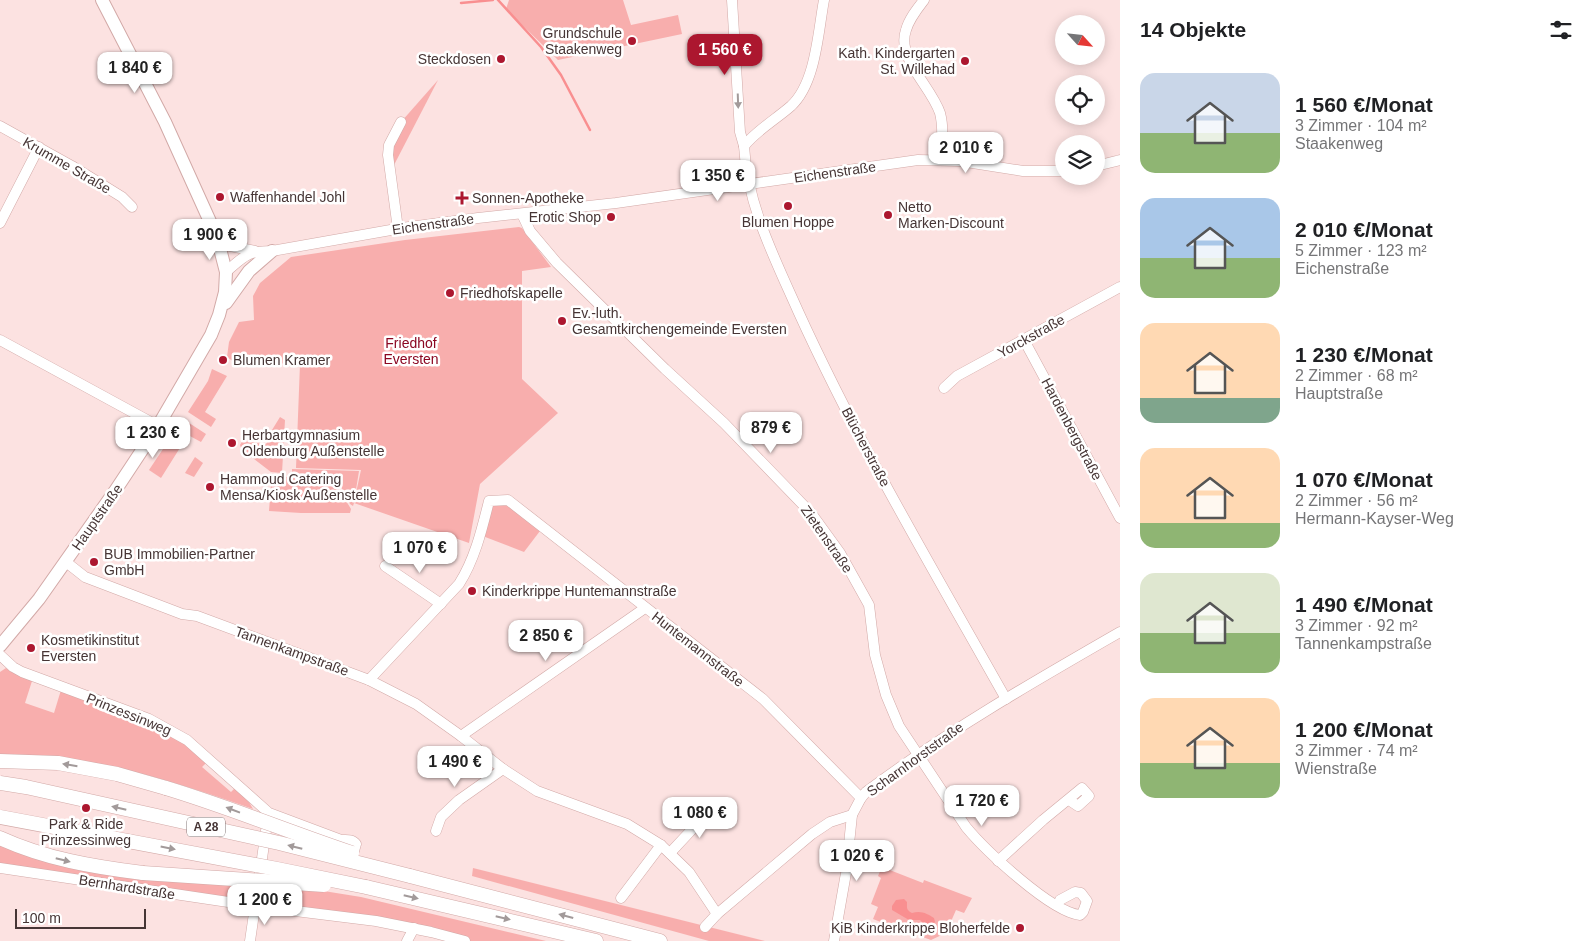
<!DOCTYPE html>
<html lang="de">
<meta charset="utf-8">
<style>
:root{--surface:#fff;--page:#f2f2f2;--text:#202124;--muted:#757577;--accent:#ac172f}
body{margin:0;font-family:Helvetica,sans-serif;background:var(--page);color:var(--text);height:100vh;display:flex;flex-direction:column;font-size:19px;white-space:nowrap}
*{box-sizing:border-box;margin:0}
p{font-size:16px;color:var(--muted)}
.icon{flex:none;width:28px;height:28px;fill:none;stroke:currentColor;stroke-width:2;stroke-linecap:round;stroke-linejoin:round}
.map{position:relative;flex:1;overflow:hidden}
.side{display:flex;flex-direction:column;background:var(--surface);width:475px}
.side>*{flex:none}
.needle{width:32px;rotate:117deg}
.controls{position:absolute;left:1055px;top:15px;display:grid;gap:10px}
.controls a{display:grid;place-items:center;width:50px;height:50px;border-radius:50%;background:var(--surface);box-shadow:0 2px 12px #0003;font-size:25px}
.scale{position:absolute;left:15px;bottom:12px;width:131px;box-sizing:border-box;padding-left:5px;border:2px solid #463535;border-top:0;font-size:14px;line-height:18px;white-space:nowrap;color:#463535;-webkit-text-stroke:4px #fff;paint-order:stroke}
.price{position:absolute;translate:-50% -42px;padding:0 11px;border-radius:10px;background:#fff;color:#222;font-size:16px;line-height:32px;filter:drop-shadow(0 1px 2px #0008)}
.price::after{content:'';position:absolute;left:50%;top:30px;width:15px;height:11px;margin-left:-8px;background:inherit;clip-path:polygon(0 0,100% 0,50% 100%)}
.price.active{background:var(--accent);color:#fff}
ul{padding:0;list-style:none}
li{display:flex;align-items:center;gap:15px;height:125px;padding:0 20px}
li span{display:grid;place-items:center;flex:none;width:140px;height:100px;border-radius:15px;color:#555}
li>.icon{margin-inline-start:auto}
span .icon{width:60px;height:60px;fill:#fffc;stroke-width:1}
li b{font-size:21px}
h2{display:flex;justify-content:space-between;align-items:center;height:60px;padding:0 20px;font-size:21px}
main{display:flex;flex:1;min-height:0}
.map>svg:first-child{display:block}
.green{fill:#f8aead}
.water{fill:#f98f90}
.lines{fill:none;stroke-linecap:round;stroke-linejoin:round}
.stream{stroke:#f98f90;stroke-width:2.5}
.minor-casing{stroke:#d2a9a7;stroke-width:11}
.major-casing{stroke:#d2a9a7;stroke-width:14}
.highway-casing{stroke:#d2a9a7;stroke-width:15}
.minor{stroke:#fff;stroke-width:10}
.major{stroke:#fff;stroke-width:12}
.highway{stroke:#fff;stroke-width:14}
.highway-bridge-casing{stroke:#d2a9a7;stroke-width:15;stroke-linecap:butt}
.highway-bridge{stroke:#fff;stroke-width:14}
.oneway{fill:#a29a9a}
.poi-dot{fill:#ac172f;stroke:#fff;stroke-width:2}
.labels{text-anchor:middle;dominant-baseline:central;stroke-width:5;stroke-linejoin:round;paint-order:stroke}
.shield{fill:#fff;stroke:#7e7272;stroke-width:1}
.shield-label{font-size:12px;font-weight:bold;fill:#463535}
.poi-label{font-size:14px;fill:#463535;stroke:#fff;text-anchor:start}
.street-label{font-size:14px;fill:#463535;stroke:#fff}
.park-label{font-size:14px;fill:#8b0722;stroke:#fff}
</style>
<main>
<div class="map">
<svg width="1120" height="941" viewBox="0 0 1120 941">
<rect width="100%" height="100%" fill="#fce2e1"/>
<g class="green">
<polygon points="509,0 623,0 631,25 678,15 682,34 558,60 506,9"/>
<polygon points="438,80 394,165 388,155 401,122"/>
<polygon points="519,227 522,228 551,267 522,271 522,379 558,413 480,484 469,543 354,503 353,506 350,504 338,481 334,478 329,475 292,473 292,469 359,471 354,502 361,470 296,468 300,364 234,362 227,357 229,342 239,322 254,320 253,296 260,283 291,257 405,240"/>
<polygon points="212,369 227,376 205,412 216,419 211,427 188,412 208,381"/>
<path d="M280,417l5,3 -3,53 -11,-1 -29,-22 -2,-5 3,-5c8,-3 14,6 23,4l8,-12 -2,-2z"/>
<polygon points="183,419 206,434 201,442 188,435 161,478 149,470"/>
<polygon points="195,457 203,463 194,477 185,473"/>
<polygon points="286,477 330,479 335,483 351,509 350,513 301,513 269,511 271,485 276,485 277,480"/>
<polygon points="499,500 543,527 524,552 480,535 489,501"/>
<path d="M6,668l26,13 -7,22 29,10 7,-23 100,37 16,8 30,27 -5,5 29,25 4,-4 14,14 4,7c-55,-19 -111,-39 -169,-47 -28,-4 -56,-4 -84,-5v-85z"/>
<polygon points="0,838 44,855 274,883 361,897 546,941 465,941 431,932 0,868"/>
<polygon points="882,867 923,883 924,880 972,898 964,913 956,910 946,933 931,940 917,935 916,936 873,919 878,907 871,904 881,878 878,876"/>
<polygon points="473,868 765,941 709,941 472,876"/>
</g>
<path class="water" d="M904,899l3,3c0,6 -1,8 5,11 9,-3 16,1 22,5l1,4 -4,4h-5l-6,-6h-11l-17,-10v-4l4,-6z"/>
<g class="lines">
<g class="stream">
<polyline points="498,0 541,47 561,75 590,130"/>
<polyline points="461,3 493,0"/>
</g>
<defs>
<g id="minor">
<polyline points="732,0 740,132 744,146"/>
<path d="M824,0c-6,32 -8,83 -33,106 -16,14 -34,24 -47,40 3,59 31,113 54,165 61,134 136,260 208,388"/>
<path d="M924,0c-7,9 -15,19 -18,30 -10,28 25,56 34,83 4,15 2,32 1,47"/>
<polyline points="0,126 72,166 122,197 132,207"/>
<polyline points="1096,166 1120,160"/>
<path d="M522,214l8,17 27,32 108,106 59,54 87,90 29,40 29,52 6,50 11,40 13,31 67,101c19,23 85,85 114,88l3,-3 4,-11 -6,-8 -6,-1 -15,8 -2,5"/>
<polyline points="0,223 39,147"/>
<polyline points="398,229 388,155 389,145 401,122"/>
<polyline points="220,244 255,251"/>
<path d="M226,272c18,-16 21,-21 46,-21l130,-23 76,-10 138,-15 302,-43 42,1 63,10h41"/>
<polyline points="0,340 158,426"/>
<polyline points="1024,340 1120,518"/>
<polyline points="944,388 957,376 1120,287"/>
<polyline points="66,562 85,577 182,614 197,616 369,680 416,704 461,736 503,769 537,791 627,824 661,845 689,872 717,914"/>
<polyline points="385,566 441,604"/>
<path d="M0,655l13,12 9,5 127,47 38,21 82,73 72,27 2,7 4,5 7,-1 2,-7c-4,-5 -9,-4 -15,-4"/>
<path d="M369,680l90,-96c16,-25 23,-55 30,-83l19,-1 255,199 98,99"/>
<polyline points="461,736 645,608"/>
<polyline points="436,831 441,817 459,800 503,769"/>
<polyline points="670,853 712,808"/>
<polyline points="998,861 1043,820 1082,788 1089,796 1078,806 1069,800"/>
<polyline points="0,868 255,906 376,921 431,932 465,941"/>
<polyline points="621,898 661,845"/>
<polyline points="705,927 717,914 812,834 830,822 852,815"/>
<polyline points="250,941 268,817"/>
<polyline points="407,941 414,928"/>
<path d="M834,941l12,-68 6,-58 9,-17 5,-6c80,-60 167,-110 254,-160"/>
</g>
<g id="major">
<polyline points="226,303 249,271 272,251"/>
<polyline points="0,646 39,599 115,491 158,426 211,335 219,315 225,292 226,272 217,237 165,122 102,0"/>
</g>
<g id="highway">
<polyline points="0,761 58,763 117,774 166,788"/>
<path d="M0,838c46,21 94,29 143,35"/>
<polyline points="410,876 660,941"/>
<polyline points="366,887 596,941"/>
</g>
</defs>
<use href="#minor" class="minor-casing"/>
<use href="#major" class="major-casing"/>
<use href="#highway" class="highway-casing"/>
<use href="#minor" class="minor"/>
<use href="#major" class="major"/>
<use href="#highway" class="highway"/>
<defs>
<g id="highway-bridge">
<polyline points="0,783 26,787 279,843 410,876"/>
<path d="M166,788c63,19 123,44 186,65"/>
<polyline points="0,817 277,869 366,887"/>
<polyline points="143,873 324,885"/>
</g>
</defs>
<use href="#highway-bridge" class="highway-bridge-casing"/>
<use href="#highway-bridge" class="highway-bridge"/>
</g>
<defs><path id="oneway-solid" d="M-6-.8H1V-3.2L6.5 0L1 3.2V.8H-6Z" transform="scale(1.25)"/></defs>
<g class="oneway">
<use href="#oneway-solid" transform="translate(738 101) rotate(88)"/>
<use href="#oneway-solid" transform="translate(70 765) rotate(-171)"/>
<use href="#oneway-solid" transform="translate(119 808) rotate(-167)"/>
<use href="#oneway-solid" transform="translate(233 810) rotate(-159)"/>
<use href="#oneway-solid" transform="translate(295 847) rotate(-166)"/>
<use href="#oneway-solid" transform="translate(168 848) rotate(11)"/>
<use href="#oneway-solid" transform="translate(63 860) rotate(14)"/>
<use href="#oneway-solid" transform="translate(411 897) rotate(13)"/>
<use href="#oneway-solid" transform="translate(566 916) rotate(-165)"/>
<use href="#oneway-solid" transform="translate(503 918) rotate(13)"/>
</g>
<g class="poi-dot">
<circle cx="632" cy="41" r="5"/>
<circle cx="501" cy="59" r="5"/>
<circle cx="965" cy="61" r="5"/>
<circle cx="220" cy="197" r="5"/>
<path d="M459.5 190.5h5v5h5v5h-5v5h-5v-5h-5v-5h5z"/>
<circle cx="788" cy="206" r="5"/>
<circle cx="888" cy="215" r="5"/>
<circle cx="611" cy="217" r="5"/>
<circle cx="450" cy="293" r="5"/>
<circle cx="562" cy="321" r="5"/>
<circle cx="223" cy="360" r="5"/>
<circle cx="232" cy="443" r="5"/>
<circle cx="210" cy="487" r="5"/>
<circle cx="94" cy="562" r="5"/>
<circle cx="472" cy="591" r="5"/>
<circle cx="31" cy="648" r="5"/>
<circle cx="86" cy="808" r="5"/>
<circle cx="1020" cy="928" r="5"/>
</g>
<g class="labels">
<rect class="shield" x="187" y="817.5" width="38" height="19" rx="4"/>
<g class="shield-label">
<text x="206" y="827">A 28</text>
</g>
<g class="poi-label">
<text x="622" y="33" text-anchor="end">Grundschule<tspan x="622" dy="16">Staakenweg</tspan></text>
<text x="955" y="53" text-anchor="end">Kath. Kindergarten<tspan x="955" dy="16">St. Willehad</tspan></text>
<text x="491" y="59" text-anchor="end">Steckdosen</text>
<text x="230" y="197">Waffenhandel Johl</text>
<text x="472" y="198">Sonnen-Apotheke</text>
<text x="898" y="207">Netto<tspan x="898" dy="16">Marken-Discount</tspan></text>
<text x="601" y="217" text-anchor="end">Erotic Shop</text>
<text x="788" y="222" text-anchor="middle">Blumen Hoppe</text>
<text x="460" y="293">Friedhofskapelle</text>
<text x="572" y="313">Ev.-luth.<tspan x="572" dy="16">Gesamtkirchengemeinde Eversten</tspan></text>
<text x="233" y="360">Blumen Kramer</text>
<text x="242" y="435">Herbartgymnasium<tspan x="242" dy="16">Oldenburg Außenstelle</tspan></text>
<text x="220" y="479">Hammoud Catering<tspan x="220" dy="16">Mensa/Kiosk Außenstelle</tspan></text>
<text x="104" y="554">BUB Immobilien-Partner<tspan x="104" dy="16">GmbH</tspan></text>
<text x="482" y="591">Kinderkrippe Huntemannstraße</text>
<text x="41" y="640">Kosmetikinstitut<tspan x="41" dy="16">Eversten</tspan></text>
<text x="86" y="824" text-anchor="middle">Park &amp; Ride<tspan x="86" dy="16">Prinzessinweg</tspan></text>
<text x="1010" y="928" text-anchor="end">KiB Kinderkrippe Bloherfelde</text>
</g>
<g class="street-label">
<text transform="translate(67 165) rotate(30)">Krumme Straße</text>
<text transform="translate(835 172) rotate(-8)">Eichenstraße</text>
<text transform="translate(433 224) rotate(-8)">Eichenstraße</text>
<text transform="translate(1031 336) rotate(-29)">Yorckstraße</text>
<text transform="translate(1072 429) rotate(62)">Hardenbergstraße</text>
<text transform="translate(866 447) rotate(62)">Blücherstraße</text>
<text transform="translate(97 517) rotate(-55)">Hauptstraße</text>
<text transform="translate(827 539) rotate(55)">Zietenstraße</text>
<text transform="translate(698 649) rotate(38)">Huntemannstraße</text>
<text transform="translate(292 651) rotate(20)">Tannenkampstraße</text>
<text transform="translate(129 714) rotate(22)">Prinzessinweg</text>
<text transform="translate(915 759) rotate(-36)">Scharnhorststraße</text>
<text transform="translate(127 887) rotate(9)">Bernhardstraße</text>
</g>
<g class="park-label">
<text x="411" y="343">Friedhof<tspan x="411" dy="16">Eversten</tspan></text>
</g>
</g>
</svg>
<div class="controls">
<a><svg class="needle" viewBox="-14 -14 28 28"><path d="M0-13l5 13h-10z" fill="#e53935"/><path d="M0 13l5-13h-10z" fill="#757577"/></svg></a>
<a><svg class="icon" aria-label="locate" viewBox="0 0 24 24"><circle cx="12" cy="12" r="6"/><path d="M12 2v4M12 18v4M2 12h4M18 12h4"/></svg></a>
<a><svg class="icon" aria-label="layers" viewBox="0 0 24 24"><path d="M12 4l9 5-9 5-9-5zM3 14l9 5 9-5"/></svg></a>
</div>
<div class="scale">100 m</div>
<b class="price active" style="left:725px;top:76px">1 560 €</b>
<b class="price" style="left:135px;top:94px">1 840 €</b>
<b class="price" style="left:966px;top:174px">2 010 €</b>
<b class="price" style="left:718px;top:202px">1 350 €</b>
<b class="price" style="left:210px;top:261px">1 900 €</b>
<b class="price" style="left:771px;top:454px">879 €</b>
<b class="price" style="left:153px;top:459px">1 230 €</b>
<b class="price" style="left:420px;top:574px">1 070 €</b>
<b class="price" style="left:546px;top:662px">2 850 €</b>
<b class="price" style="left:455px;top:788px">1 490 €</b>
<b class="price" style="left:982px;top:827px">1 720 €</b>
<b class="price" style="left:700px;top:839px">1 080 €</b>
<b class="price" style="left:857px;top:882px">1 020 €</b>
<b class="price" style="left:265px;top:926px">1 200 €</b>
</div>
<section class="side">
<h2>14 Objekte<svg class="icon" aria-label="filters" viewBox="0 0 24 24"><path d="M4 7h16M4 17h16"/><circle cx="9" cy="7" r="2"/><circle cx="15" cy="17" r="2"/></svg></h2>
<ul>
<li><span style="background:linear-gradient(#c9d6e8 60%,#8fb573 0)"><svg class="icon" aria-label="home" viewBox="0 0 24 24"><path d="M3 11l9-7 9 7M6 9v11h12V9"/></svg></span><div><b>1 560 €/Monat</b><p>3 Zimmer · 104 m²</p><p>Staakenweg</p></div></li>
<li><span style="background:linear-gradient(#a9c7e8 60%,#8fb573 0)"><svg class="icon" aria-label="home" viewBox="0 0 24 24"><path d="M3 11l9-7 9 7M6 9v11h12V9"/></svg></span><div><b>2 010 €/Monat</b><p>5 Zimmer · 123 m²</p><p>Eichenstraße</p></div></li>
<li><span style="background:linear-gradient(#ffd9b3 75%,#7fa58c 0)"><svg class="icon" aria-label="home" viewBox="0 0 24 24"><path d="M3 11l9-7 9 7M6 9v11h12V9"/></svg></span><div><b>1 230 €/Monat</b><p>2 Zimmer · 68 m²</p><p>Hauptstraße</p></div></li>
<li><span style="background:linear-gradient(#ffd9b3 75%,#8fb573 0)"><svg class="icon" aria-label="home" viewBox="0 0 24 24"><path d="M3 11l9-7 9 7M6 9v11h12V9"/></svg></span><div><b>1 070 €/Monat</b><p>2 Zimmer · 56 m²</p><p>Hermann-Kayser-Weg</p></div></li>
<li><span style="background:linear-gradient(#dfe7d0 60%,#8fb573 0)"><svg class="icon" aria-label="home" viewBox="0 0 24 24"><path d="M3 11l9-7 9 7M6 9v11h12V9"/></svg></span><div><b>1 490 €/Monat</b><p>3 Zimmer · 92 m²</p><p>Tannenkampstraße</p></div></li>
<li><span style="background:linear-gradient(#ffd9b3 65%,#8fb573 0)"><svg class="icon" aria-label="home" viewBox="0 0 24 24"><path d="M3 11l9-7 9 7M6 9v11h12V9"/></svg></span><div><b>1 200 €/Monat</b><p>3 Zimmer · 74 m²</p><p>Wienstraße</p></div></li>
</ul>
</section>
</main>
